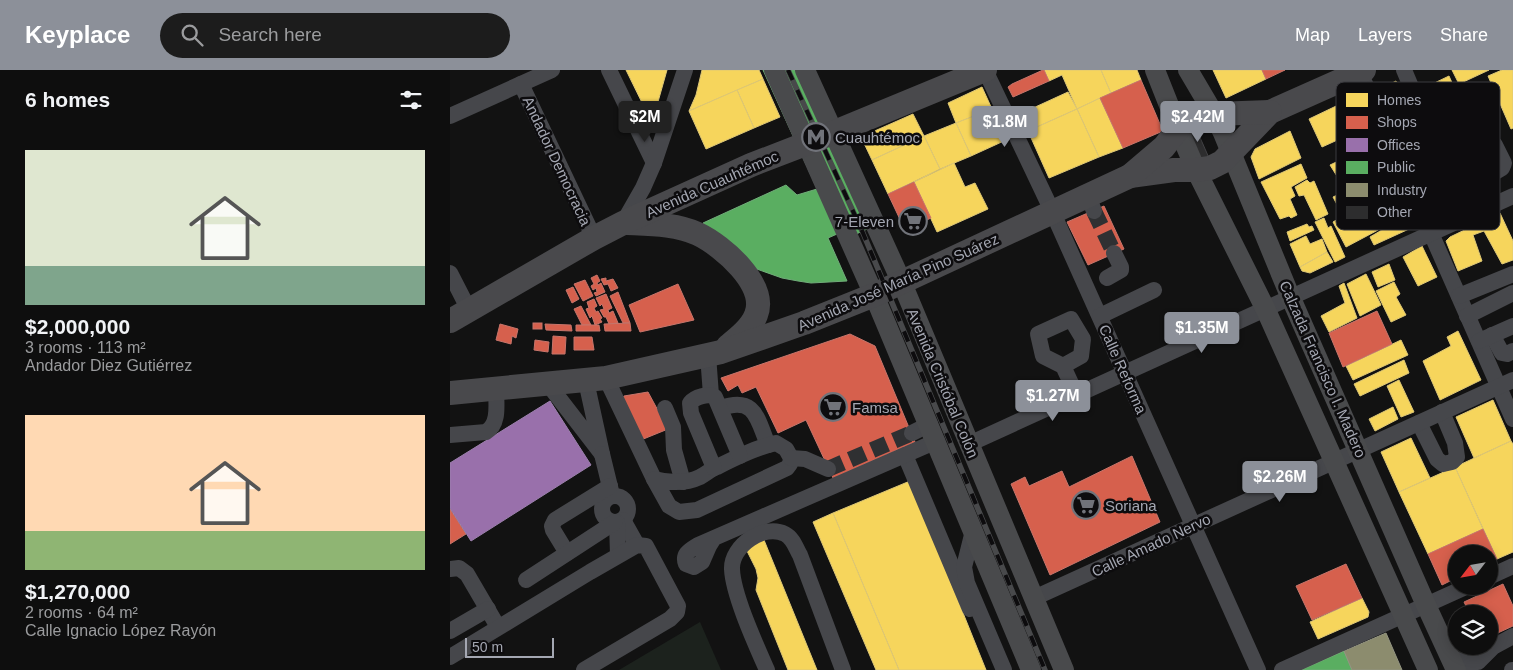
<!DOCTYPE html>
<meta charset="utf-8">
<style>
:root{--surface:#0e0e0e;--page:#1c1c1c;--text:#f1f3f6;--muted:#9b9c9e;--line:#2e2e2e;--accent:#8c9099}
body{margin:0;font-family:Helvetica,sans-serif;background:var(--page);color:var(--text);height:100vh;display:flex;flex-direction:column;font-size:19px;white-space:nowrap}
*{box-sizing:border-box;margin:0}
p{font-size:16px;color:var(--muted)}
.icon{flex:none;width:28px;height:28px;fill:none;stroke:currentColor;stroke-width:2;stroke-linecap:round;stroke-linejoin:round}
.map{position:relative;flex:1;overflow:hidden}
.panel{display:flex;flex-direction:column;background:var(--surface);width:450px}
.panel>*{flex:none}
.needle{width:32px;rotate:239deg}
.tools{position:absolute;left:998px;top:475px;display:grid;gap:10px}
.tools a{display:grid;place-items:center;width:50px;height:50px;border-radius:50%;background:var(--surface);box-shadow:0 2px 12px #0003,0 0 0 1px var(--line);font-size:25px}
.scale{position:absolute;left:15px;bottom:12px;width:89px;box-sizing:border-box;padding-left:5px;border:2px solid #a4a7b2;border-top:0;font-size:14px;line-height:18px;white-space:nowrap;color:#a4a7b2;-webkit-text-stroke:4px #0d0c0e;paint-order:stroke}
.price{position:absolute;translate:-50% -42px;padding:0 11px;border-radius:5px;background:var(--accent);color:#fff;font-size:16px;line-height:32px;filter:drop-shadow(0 1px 2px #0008)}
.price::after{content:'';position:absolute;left:50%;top:30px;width:15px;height:11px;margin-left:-8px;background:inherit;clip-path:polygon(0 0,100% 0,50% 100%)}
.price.on{background:#222;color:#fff}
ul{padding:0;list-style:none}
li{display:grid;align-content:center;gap:10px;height:265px;padding:0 25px}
li span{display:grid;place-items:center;height:155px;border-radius:0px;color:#555}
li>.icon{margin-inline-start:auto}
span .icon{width:90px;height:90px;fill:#fffc;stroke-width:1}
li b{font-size:21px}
h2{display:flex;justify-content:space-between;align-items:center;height:60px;padding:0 25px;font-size:21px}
header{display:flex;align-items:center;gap:30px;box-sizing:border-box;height:70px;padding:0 25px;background:var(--accent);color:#fff}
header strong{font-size:24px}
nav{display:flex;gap:28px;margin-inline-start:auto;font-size:18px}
.search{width:350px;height:45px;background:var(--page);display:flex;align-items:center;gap:12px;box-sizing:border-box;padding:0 18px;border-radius:28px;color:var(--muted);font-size:19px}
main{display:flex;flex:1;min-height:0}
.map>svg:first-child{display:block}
.green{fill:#1c221d}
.homes{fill:#f6d55c;stroke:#ddc776}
.shops{fill:#d6604d;stroke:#c7756b}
.offices{fill:#9970ab;stroke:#9c80ad}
.public{fill:#5aae61;stroke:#70ac79}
.industry{fill:#8c8c6e;stroke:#939482}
.building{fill:#2d2d2e;stroke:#424245}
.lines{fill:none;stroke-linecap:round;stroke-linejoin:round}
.minor-tunnel{stroke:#2f3032;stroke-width:16;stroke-dasharray:16 8;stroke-linecap:butt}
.minor{stroke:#46474b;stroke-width:16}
.major{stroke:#494a4c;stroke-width:20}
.highway{stroke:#49494c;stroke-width:24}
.rail-casing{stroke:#48494b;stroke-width:5.5}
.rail{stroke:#0d0c0e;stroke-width:4;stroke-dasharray:11;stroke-linecap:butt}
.labels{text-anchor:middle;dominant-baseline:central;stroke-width:5;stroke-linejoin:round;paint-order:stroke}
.poi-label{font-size:15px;fill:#a4a7b2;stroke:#0d0c0e;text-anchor:start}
.street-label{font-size:15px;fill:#a4a7b2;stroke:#0d0c0e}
.key{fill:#0d0c0e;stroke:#3a3a3f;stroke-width:1}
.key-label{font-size:14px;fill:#a4a7b2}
</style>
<header>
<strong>Keyplace</strong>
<div class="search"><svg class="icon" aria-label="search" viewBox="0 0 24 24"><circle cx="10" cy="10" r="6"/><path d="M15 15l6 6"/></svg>Search here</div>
<nav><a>Map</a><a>Layers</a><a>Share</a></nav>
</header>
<main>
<section class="panel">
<h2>6 homes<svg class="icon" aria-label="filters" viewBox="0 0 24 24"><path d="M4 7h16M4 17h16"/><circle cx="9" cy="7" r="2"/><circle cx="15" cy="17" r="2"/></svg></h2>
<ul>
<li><span style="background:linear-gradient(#dfe7d0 75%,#7fa58c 0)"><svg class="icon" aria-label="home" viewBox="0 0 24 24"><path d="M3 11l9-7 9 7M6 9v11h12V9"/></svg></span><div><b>$2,000,000</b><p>3 rooms · 113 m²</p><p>Andador Diez Gutiérrez</p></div></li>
<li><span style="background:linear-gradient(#ffd9b3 75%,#8fb573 0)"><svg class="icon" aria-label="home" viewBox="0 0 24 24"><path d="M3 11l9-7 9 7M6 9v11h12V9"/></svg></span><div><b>$1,270,000</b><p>2 rooms · 64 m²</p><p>Calle Ignacio López Rayón</p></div></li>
</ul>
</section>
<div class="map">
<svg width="1063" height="600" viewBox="0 0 1063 600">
<rect width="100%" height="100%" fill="#121212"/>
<polygon class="green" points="250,552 271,600 169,600"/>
<g class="homes">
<polygon points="176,0 217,0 202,53"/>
<polygon points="252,0 309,0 313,9 239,41 246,25"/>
<polygon points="594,0 651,0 661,23 627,39 612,5 599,11"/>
<polygon points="651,0 687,0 691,10 661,23"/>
<polygon points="763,0 812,0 816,9 776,28"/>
<polygon points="1002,0 1039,0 1009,14"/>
<polygon points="1052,0 1063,0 1063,58 1061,59 1038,6"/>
<polygon points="999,6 1016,44 991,56 974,18"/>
<polygon points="313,9 330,47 304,58 287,20"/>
<polygon points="946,11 975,73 994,63 1000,81 966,98 930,19"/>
<polygon points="532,17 542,39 506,53 498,33"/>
<polygon points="287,20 304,58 256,79 239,41"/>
<polygon points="618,22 627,39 578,61 570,44"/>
<polygon points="650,28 673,78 649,87 627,39"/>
<polygon points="903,28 916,57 872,77 859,49"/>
<polygon points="542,39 556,70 521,86 506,53"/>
<polygon points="627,39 649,87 599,108 578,61"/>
<polygon points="463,44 474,66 422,90 411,67"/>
<polygon points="506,53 521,86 490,99 474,66"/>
<polygon points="840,61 851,88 809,109 801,87 805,79"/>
<polygon points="474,66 490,99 438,124 422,90"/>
<polygon points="929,83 932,91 890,111 880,95 897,87 901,95"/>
<polygon points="504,93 515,117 525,113 538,139 487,162 464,112"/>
<polygon points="851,94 857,108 841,117 845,126 840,129 847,145 841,148 839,146 830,149 811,112"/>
<polygon points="857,110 860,113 864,111 878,144 866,150 854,125 849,126 845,117"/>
<polygon points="894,122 910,154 920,147 928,160 896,177 883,152 893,146 883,127"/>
<polygon points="1050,143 1063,171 1063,190 1052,194 1034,161 1023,165 1032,191 1008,201 996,171 1000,167"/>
<polygon points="954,147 959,159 924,175 920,167"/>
<polygon points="874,148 878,158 881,156 895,187 885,192 865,152"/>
<polygon points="857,154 859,157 862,156 864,160 840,171 837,162"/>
<polygon points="856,166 860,174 872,169 877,182 850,197 840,174"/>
<polygon points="972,176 987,207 968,216 953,187"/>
<polygon points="877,182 883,192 860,203 852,201 850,197"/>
<polygon points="939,194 945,210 928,217 922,202"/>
<polygon points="916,204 931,235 910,246 897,214"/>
<polygon points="944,212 950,224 946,227 956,245 941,252 926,221"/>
<polygon points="894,213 907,248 879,262 871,246 895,233 889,216"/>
<polygon points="1008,261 1031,310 990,330 973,291 1001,276 997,267"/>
<polygon points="951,270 958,285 903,310 896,296"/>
<polygon points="954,290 959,303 910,326 904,314"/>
<polygon points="949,310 964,342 951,347 937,316"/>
<polygon points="1043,330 1061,371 1024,388 1006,347"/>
<polygon points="943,337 948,349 925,361 919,349"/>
<polygon points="961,368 980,408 949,422 931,382"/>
<polygon points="1061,371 1063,374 1063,482 1047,489 1005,397"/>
<polygon points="1005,397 1033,459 978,484 949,422"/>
<polygon points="460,411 536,600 449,600 383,443"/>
<polygon points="383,443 449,600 426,600 363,452"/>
<polygon points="314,470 367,600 338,600 306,520 308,508 306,499 295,477"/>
<polygon points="912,528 919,542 918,547 868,569 860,552"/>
<polygon points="894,581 902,600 851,600"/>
</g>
<g class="shops">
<polygon points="593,0 594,0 599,11 563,27 558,17 562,14"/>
<polygon points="812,0 835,0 816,9"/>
<polygon points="691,10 713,61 673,78 650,28"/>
<polygon points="464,112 481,148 455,160 438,124"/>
<polygon points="654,136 674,179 638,195 617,152"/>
<polygon points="147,205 150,211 147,213 148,215 151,213 155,222 146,226 144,223 147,222 146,218 143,220 141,216 144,214 141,208"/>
<polygon points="156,208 156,211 163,209 168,218 161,221 158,214 154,215 151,209"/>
<polygon points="135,210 143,226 133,231 124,214"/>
<polygon points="228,214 244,250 190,262 179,235"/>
<polygon points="123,217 129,229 122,233 116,220"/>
<polygon points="168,222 180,253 173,253 160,226"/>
<polygon points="156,224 162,238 158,240 159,243 163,241 168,253 159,254 156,247 154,247 150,240 154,239 152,234 150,236 146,228"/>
<polygon points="144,229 147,236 144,238 146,242 148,241 152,248 150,249 152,252 145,255 142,246 140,248 136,239 139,238 137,232"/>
<polygon points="131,236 141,255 132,255 124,239"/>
<polygon points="927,241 942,274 893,297 879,263"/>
<rect x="83" y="253" width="9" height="6"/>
<polygon points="180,253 181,261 155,261 154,254"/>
<polygon points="50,254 68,259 66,268 62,266 61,274 46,270"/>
<polygon points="95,254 121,255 122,261 96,260"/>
<polygon points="126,255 149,255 150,261 126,261"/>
<polygon points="400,264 425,276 465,372 383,408 356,350 328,363 306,317 292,323 288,315 278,321 271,308"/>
<polygon points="103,266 116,267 115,284 102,284"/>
<polygon points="124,267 142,267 144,280 124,280"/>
<polygon points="85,270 99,272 98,282 84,280"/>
<polygon points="198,322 218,359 186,372 169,333 174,326"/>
<polygon points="682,386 710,452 600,505 561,414 575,407 579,416 612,401 619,417"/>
<polygon points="0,439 16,464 0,474"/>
<polygon points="1033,459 1047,489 1039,493 1039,484 1006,484 1006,508 992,515 978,484"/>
<polygon points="896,494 912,528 862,550 846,516"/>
<polygon points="1053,514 1063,536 1063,556 1039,567 1039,544 1020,544 1014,532"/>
</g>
<polygon class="offices" points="100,331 141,395 21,471 0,438 0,393"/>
<g class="public">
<polygon points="313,0 359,0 428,154 391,171"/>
<polygon points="336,115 347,125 367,119 387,164 378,168 397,211 361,213 348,211 332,208 301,197 253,153"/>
<polygon points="894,581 902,600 851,600"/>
</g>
<polygon class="industry" points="936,563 952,600 902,600 894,581"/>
<polygon class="building" points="745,56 759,88 752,91 737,60"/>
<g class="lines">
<g class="minor-tunnel">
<polyline points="644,141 664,183"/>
<polyline points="378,399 462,363"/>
</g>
<g class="minor">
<polyline points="159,0 204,93"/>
<polyline points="535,0 603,143 808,600"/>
<polyline points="909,0 1063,349"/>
<polyline points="954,0 978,57"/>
<polyline points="71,14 144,168"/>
<polyline points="0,46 102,0"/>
<polyline points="1016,86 1039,76 1045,75 1054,93 1052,98 1028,112 1037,137"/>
<polyline points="638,126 644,141"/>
<polyline points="173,153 193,118 204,93 235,0"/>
<polyline points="0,203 19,240"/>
<polyline points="657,208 671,200 671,197 664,183"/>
<polyline points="1009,226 1063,204"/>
<polyline points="650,246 704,220"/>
<polyline points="1017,246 1063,223"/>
<polyline points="1042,265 1052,283 1057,284 1063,281"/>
<polyline points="1029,271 1063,256"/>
<polyline points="258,285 261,325"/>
<polyline points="613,296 631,286 633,269 621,249 588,264 593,286 613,296 626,324"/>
<polyline points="156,308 204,409"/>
<polyline points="98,314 152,384 136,311"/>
<polyline points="215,338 223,357 224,380 233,412"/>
<path d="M271,338c34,-12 36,10 47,37"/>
<polyline points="969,353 987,389 993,394 1002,392 1007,387 1005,373 992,342"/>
<polyline points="462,363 480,354"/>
<path d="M0,365l36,-3c14,-8 10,-29 10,-44"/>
<path d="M326,373l10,6 5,9 -1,6 -3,4 -90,42 -18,2 -10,-6 -15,-27c15,4 31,5 46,-2 6,-3 11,-8 17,-10 18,-9 38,-19 59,-24z"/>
<polyline points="519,374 1063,126"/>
<polyline points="152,384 162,425"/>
<polyline points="455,385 520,539"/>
<polyline points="341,388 355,389 378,399"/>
<path d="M264,398l-23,-55 -1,-10c5,-6 18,-10 25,-6l25,59"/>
<circle cx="165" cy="439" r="13"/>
<polyline points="173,450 187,475"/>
<polyline points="167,452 168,485"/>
<polyline points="523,461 514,497 517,513 554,600"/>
<path d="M264,468l-5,8 -7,16 -8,5 -8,-3c-4,-10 4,-14 12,-19l239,-104"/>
<polyline points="117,483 103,460 102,456 105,450 160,416"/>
<polyline points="0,499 9,498 17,504 48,557"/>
<polyline points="1039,507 1063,496"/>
<polyline points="76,510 165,452"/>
<polyline points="584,528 1063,310"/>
<polyline points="0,561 38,539"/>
<polyline points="0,587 140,502 187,475 196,476 228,536 227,542 220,549 134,600"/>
<polyline points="1000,588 1017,592 1028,592 1043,577 1063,566"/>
<path d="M317,600c-11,-25 -34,-75 -35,-101 -1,-23 32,-46 53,-35 8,4 11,14 15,21l43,115"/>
<polyline points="832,600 1018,516"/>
<polyline points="1062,600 1063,600"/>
</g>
<g class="major">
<polyline points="324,0 424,225 581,600"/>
<polyline points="355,0 452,213 614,600"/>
<polyline points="705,0 728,58 746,100 815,238 978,600"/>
<polyline points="738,0 764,44 773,63 840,226 976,535 1006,600"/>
</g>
<g class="highway">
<polyline points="680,106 724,100 746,100 760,98 772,92 820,42 914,0"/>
<path d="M177,153c23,1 50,1 71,11 25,12 70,51 58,81 -5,13 -18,23 -28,31"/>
<polyline points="0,251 144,168 173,153 301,95 358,73 535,0"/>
<polyline points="0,323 156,308 271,282 354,253 424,225 680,106 714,77 734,51 745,46 764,44 820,42"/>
</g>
<defs>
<polyline id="rail" points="338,0 413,163 595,600"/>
</defs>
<use href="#rail" class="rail-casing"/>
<use href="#rail" class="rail"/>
</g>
<defs>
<symbol id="metro-ring" viewBox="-11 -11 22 22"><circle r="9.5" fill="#0d0c0e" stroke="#71737a" stroke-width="1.5"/><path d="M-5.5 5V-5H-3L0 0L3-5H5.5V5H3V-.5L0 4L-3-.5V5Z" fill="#71737a"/></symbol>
<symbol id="supermarket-ring" viewBox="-11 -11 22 22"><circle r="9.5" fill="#0d0c0e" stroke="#71737a" stroke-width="1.5"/><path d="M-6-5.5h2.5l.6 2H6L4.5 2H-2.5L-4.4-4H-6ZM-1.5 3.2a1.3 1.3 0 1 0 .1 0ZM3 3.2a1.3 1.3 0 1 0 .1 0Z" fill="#71737a"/></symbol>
</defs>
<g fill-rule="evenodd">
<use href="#metro-ring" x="350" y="51" width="32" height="32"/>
<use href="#supermarket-ring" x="447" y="135" width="32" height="32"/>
<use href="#supermarket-ring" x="367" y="321" width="32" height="32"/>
<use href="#supermarket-ring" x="620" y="419" width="32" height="32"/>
</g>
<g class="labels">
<g class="poi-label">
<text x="385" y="67">Cuauhtémoc</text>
<text x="444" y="151" text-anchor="end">7-Eleven</text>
<text x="402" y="337">Famsa</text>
<text x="655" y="435">Soriana</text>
</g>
<g class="street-label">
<text transform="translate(107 91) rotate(65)">Andador Democracia</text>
<text transform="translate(262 114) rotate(-24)">Avenida Cuauhtémoc</text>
<text transform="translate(448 212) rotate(-24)">Avenida José María Pino Suárez</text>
<text transform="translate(673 299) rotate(66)">Calle Reforma</text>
<text transform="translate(873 299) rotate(66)">Calzada Francisco I. Madero</text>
<text transform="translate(493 313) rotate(67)">Avenida Cristóbal Colón</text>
<text transform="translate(701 475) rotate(-25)">Calle Amado Nervo</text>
</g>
</g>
<rect x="886" y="12" width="164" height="148" rx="8" class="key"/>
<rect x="896" y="23" width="22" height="14" fill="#f6d55c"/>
<rect x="896" y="46" width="22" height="13" fill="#d6604d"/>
<rect x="896" y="68" width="22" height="14" fill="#9970ab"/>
<rect x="896" y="91" width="22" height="13" fill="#5aae61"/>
<rect x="896" y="113" width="22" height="14" fill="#8c8c6e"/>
<rect x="896" y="136" width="22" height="13" fill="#2d2d2e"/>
<g class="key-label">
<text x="927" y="35">Homes</text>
<text x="927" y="57">Shops</text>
<text x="927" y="80">Offices</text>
<text x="927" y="102">Public</text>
<text x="927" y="125">Industry</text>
<text x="927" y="147">Other</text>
</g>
</svg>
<div class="tools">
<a><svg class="needle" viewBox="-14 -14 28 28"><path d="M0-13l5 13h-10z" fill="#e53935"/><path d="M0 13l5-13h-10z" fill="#9b9c9e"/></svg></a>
<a><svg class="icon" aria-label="layers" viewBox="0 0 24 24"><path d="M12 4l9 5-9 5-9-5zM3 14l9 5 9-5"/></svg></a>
</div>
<div class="scale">50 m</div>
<b class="price on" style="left:195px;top:73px">$2M</b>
<b class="price" style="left:748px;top:73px">$2.42M</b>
<b class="price" style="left:555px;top:78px">$1.8M</b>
<b class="price" style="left:752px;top:284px">$1.35M</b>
<b class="price" style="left:603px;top:352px">$1.27M</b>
<b class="price" style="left:830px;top:433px">$2.26M</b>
</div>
</main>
